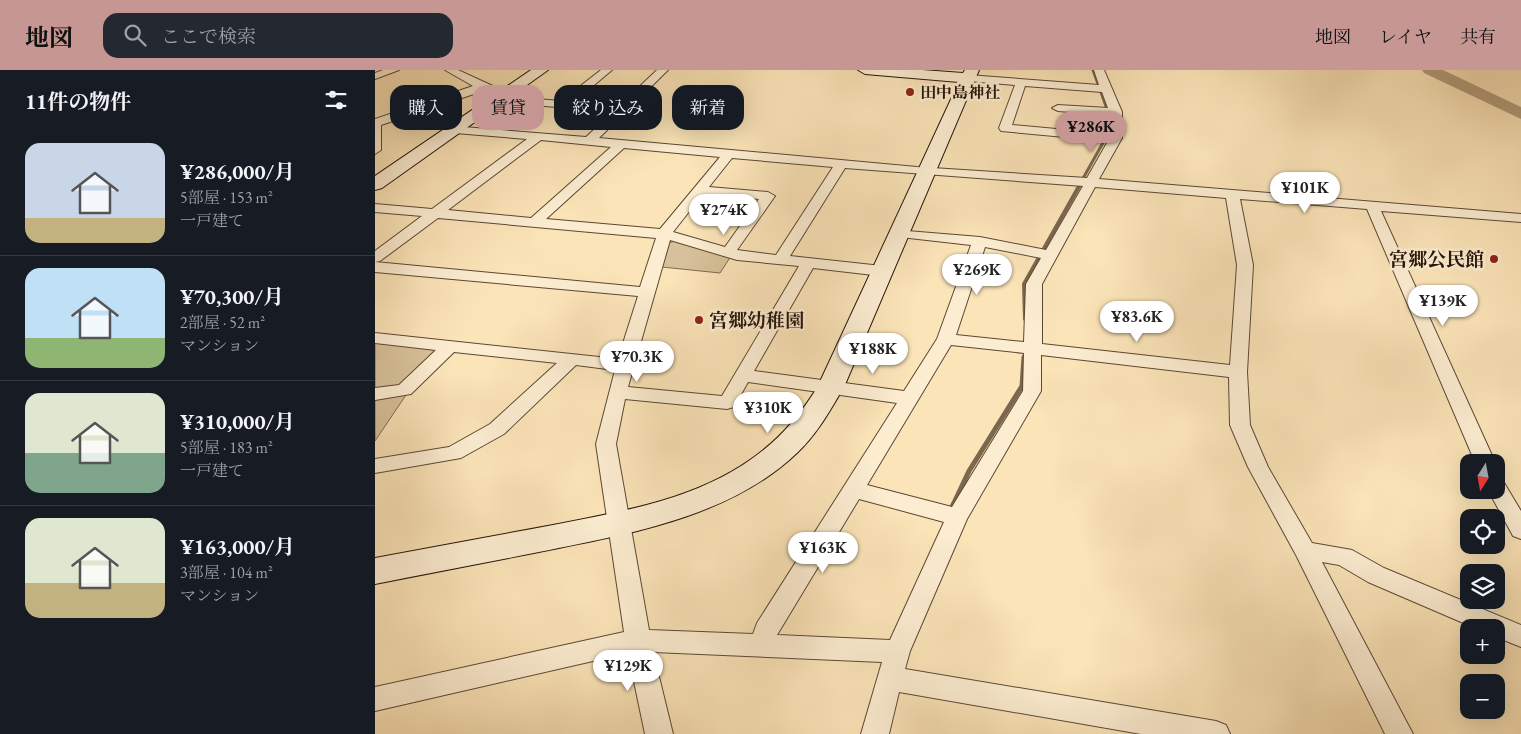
<!DOCTYPE html>
<html lang="ja">
<meta charset="utf-8">
<style>
:root{--surface:#171b24;--page:#242831;--text:#f1f3f6;--muted:#9ea1a6;--line:#363941;--accent:#c59692}
body{margin:0;font-family:"EB Garamond","Noto Serif JP",serif;background:var(--page);color:var(--text);height:100vh;display:flex;flex-direction:column;font-size:19px;white-space:nowrap}
*{box-sizing:border-box;margin:0}
p{font-size:16px;color:var(--muted)}
.icon{flex:none;width:28px;height:28px;fill:none;stroke:currentColor;stroke-width:2;stroke-linecap:round;stroke-linejoin:round}
.map{position:relative;flex:1;overflow:hidden}
.drawer{display:flex;flex-direction:column;background:var(--surface);width:375px}
.drawer>*{flex:none}
.top-card{position:absolute;left:15px;top:15px;width:475px;height:45px;display:flex;gap:10px}
.needle{width:32px;rotate:191deg}
.buttons{position:absolute;left:1085px;top:384px;display:grid;gap:10px}
.buttons a{display:grid;place-items:center;width:45px;height:45px;border-radius:10px;background:var(--surface);box-shadow:0 5px 20px #0002;font-size:25px}
.price{position:absolute;translate:-50% -42px;padding:0 11px;border-radius:18px;background:#fff;color:#222;font-size:16px;line-height:32px;filter:drop-shadow(0 1px 2px #0008)}
.price::after{content:'';position:absolute;left:50%;top:30px;width:15px;height:11px;margin-left:-8px;background:inherit;clip-path:polygon(0 0,100% 0,50% 100%)}
.price.selected{background:var(--accent);color:#111}
ul{padding:0;list-style:none}
li{display:flex;align-items:center;gap:15px;height:125px;padding:0 25px}
li+li{border-top:1px solid var(--line)}
li span{display:grid;place-items:center;flex:none;width:140px;height:100px;border-radius:15px;color:#555}
li>.icon{margin-inline-start:auto}
span .icon{width:60px;height:60px;fill:#fffc;stroke-width:1}
li b{font-size:21px}
h2{display:flex;justify-content:space-between;align-items:center;height:60px;padding:0 25px;font-size:21px}
.pill{padding:0 18px;border-radius:15px;background:var(--surface);box-shadow:0 5px 20px #0002;font-size:18px;line-height:45px}
.pill.selected{background:var(--accent);color:#111}
header{display:flex;align-items:center;gap:30px;box-sizing:border-box;height:70px;padding:0 25px;background:var(--accent);color:#111}
header strong{font-size:24px}
nav{display:flex;gap:28px;margin-inline-start:auto;font-size:18px}
.search{width:350px;height:45px;background:var(--page);display:flex;align-items:center;gap:12px;box-sizing:border-box;padding:0 18px;border-radius:15px;color:var(--muted);font-size:19px}
main{display:flex;flex:1;min-height:0}
.map>svg:first-child{display:block}
.green{fill:#d7c19a;stroke:#7e6a51}
.lines{fill:none;stroke-linecap:round;stroke-linejoin:round}
.stream-far3{stroke:#7b664e;stroke-width:3}
.stream-far2{stroke:#7b664e;stroke-width:4}
.stream-far1{stroke:#7b664e;stroke-width:5}
.stream{stroke:#7b664e;stroke-width:6}
.river{fill:#b39d7c;fill-rule:evenodd}
.street-casing{stroke:#5b4834;stroke-width:2}
.secondary-casing{stroke:#261408;stroke-width:2}
.street{fill:#fcedd1;fill-rule:evenodd}
.secondary{fill:#fcedd1;fill-rule:evenodd}
.poi-dot{fill:#8f2418;stroke:#fcedd1;stroke-width:2}
.labels{text-anchor:middle;dominant-baseline:central;stroke-width:5;stroke-linejoin:round;paint-order:stroke}
.far-poi-label{font-size:16px;font-weight:bold;fill:#261408;stroke:#fcedd1;text-anchor:start}
.poi-label{font-size:19px;font-weight:bold;fill:#261408;stroke:#fcedd1;text-anchor:end}
</style>
<header>
<strong>地図</strong>
<div class="search"><svg class="icon" aria-label="search" viewBox="0 0 24 24"><circle cx="10" cy="10" r="6"/><path d="M15 15l6 6"/></svg>ここで検索</div>
<nav><a>地図</a><a>レイヤ</a><a>共有</a></nav>
</header>
<main>
<section class="drawer">
<h2>11件の物件<svg class="icon" aria-label="filters" viewBox="0 0 24 24"><path d="M4 7h16M4 17h16"/><circle cx="9" cy="7" r="2"/><circle cx="15" cy="17" r="2"/></svg></h2>
<ul>
<li><span style="background:linear-gradient(#c9d6e8 75%,#c2b280 0)"><svg class="icon" aria-label="home" viewBox="0 0 24 24"><path d="M3 11l9-7 9 7M6 9v11h12V9"/></svg></span><div><b>¥286,000/月</b><p>5部屋 · 153 m²</p><p>一戸建て</p></div></li>
<li><span style="background:linear-gradient(#bfe0f5 70%,#8fb573 0)"><svg class="icon" aria-label="home" viewBox="0 0 24 24"><path d="M3 11l9-7 9 7M6 9v11h12V9"/></svg></span><div><b>¥70,300/月</b><p>2部屋 · 52 m²</p><p>マンション</p></div></li>
<li><span style="background:linear-gradient(#dfe7d0 60%,#7fa58c 0)"><svg class="icon" aria-label="home" viewBox="0 0 24 24"><path d="M3 11l9-7 9 7M6 9v11h12V9"/></svg></span><div><b>¥310,000/月</b><p>5部屋 · 183 m²</p><p>一戸建て</p></div></li>
<li><span style="background:linear-gradient(#dfe7d0 65%,#c2b280 0)"><svg class="icon" aria-label="home" viewBox="0 0 24 24"><path d="M3 11l9-7 9 7M6 9v11h12V9"/></svg></span><div><b>¥163,000/月</b><p>3部屋 · 104 m²</p><p>マンション</p></div></li>
</ul>
</section>
<div class="map">
<svg width="1146" height="664" viewBox="0 0 1146 664">
<rect width="100%" height="100%" fill="#fbe4b8"/>
<filter id="stains"><feTurbulence type="fractalNoise" baseFrequency=".004" numOctaves="4"/><feColorMatrix values="0 0 0 0 .2 0 0 0 0 .09 0 0 0 0 .02 0 0 0 .5 -.17"/></filter>
<radialGradient id="worn" r=".72"><stop offset=".6" stop-color="#630" stop-opacity="0"/><stop offset="1" stop-color="#630" stop-opacity=".3"/></radialGradient>
<g class="green">
<polygon points="302,170 356,186 345,203 287,197 294,173"/>
<polygon points="0,272 60,279 62,282 23,318 0,321"/>
<polygon points="31,325 0,371 0,329"/>
</g>
<g class="lines">
<polyline class="stream-far3" points="706,112 734,62 732,39 718,0"/>
<polyline class="stream-far2" points="650,249 649,214 707,111"/>
<polyline class="stream-far1" points="578,435 594,401 647,316 649,287"/>
<polyline class="stream" points="578,436 579,434"/>
<polygon class="river" points="1047,0 1068,0 1146,37 1146,49 1049,3"/>
<defs>
<g id="street">
<polygon points="8,0 24,0 0,9 0,3"/>
<polygon points="70,0 83,0 120,17 6,55 6,80 0,84 0,49 98,16"/>
<path d="M226,0h11l-38,32 46,3 37,-35h11l-69,68 318,29 170,11 21,-37 -107,-10 -2,-3 16,-43 -47,-4 -5,-3 5,-3 131,10 -5,-15h10l18,42v26l-23,41 422,35v8l-140,-11 114,251h-20l-108,-253 -127,-10 13,66 -6,107 3,53 18,42 44,76 40,7 32,18 137,57v22l-25,-10v-9h-21l-107,-46 -29,-17 -17,-3 91,172h-28l-89,-179 -48,-88 -18,-42 -1,-48 -188,-22v36l-74,128 -57,132 -5,18 311,52 10,4 4,9h-89l-242,-42 -10,42h-28l21,-72 -229,-10 20,82h-28l-17,-81 -253,58v-24l249,-55 -28,-188 19,-74 -39,-5 -72,69 -43,24 -86,15v-14l74,-12 41,-23 67,-61 -103,-11 -43,42 -36,6v-12l24,-3 37,-35 -61,-7v-10l243,26 20,-63 -263,-24v-21l47,-35 -47,-4v-8l57,5 95,-70 -72,-6 -4,-1v-6l135,11 27,-25 -115,-10 -6,-3 6,-3 63,5zM650,16l77,6 6,16 -50,-3 -6,3 6,3 52,4v19l-98,-9zM166,70l70,7 -80,71 -83,-8zM249,78l96,9 -60,72 -114,-10zM357,88l101,9 -57,88 -39,-5 38,-54 -7,-4 -59,-5zM470,98l238,18 -37,64 -66,-13 -85,-7 -2,3 2,3 5,1 71,8 -34,94 -33,52 -150,-20 59,-103 69,8 8,-5 -8,-5 -92,-10zM720,117l131,11 11,67 -7,100 -188,-21v-60zM328,124l56,5 -34,48 -52,-15zM63,148l218,20 -16,49 -265,-25 5,-1zM295,170l67,20 62,6 -77,130 -94,-9zM610,177l56,11 -15,26 -2,58 -68,-7zM576,275l73,8 -1,38 -71,116 -85,-22zM373,312l149,21 -140,220 -4,11 -104,-4 -33,-186 9,-45 102,10 7,-2zM484,429l85,23 -54,118 -113,-5z"/>
<polygon points="1121,408 1128,411 1146,441 1146,469 1138,466 1113,420 1121,420"/>
</g>
<g id="secondary">
<polygon points="156,0 173,0 7,118 0,120 0,106"/>
<path d="M483,0h64l41,3 2,-3h14l-135,317c-14,23 -26,46 -46,65 -67,65 -170,82 -259,100 -55,11 -109,21 -164,32v-26c59,-11 119,-22 178,-33 67,-13 140,-25 197,-65 29,-20 50,-44 68,-74l141,-304 -94,-8z"/>
</g>
</defs>
<use href="#street" class="street-casing"/>
<use href="#secondary" class="secondary-casing"/>
<use href="#street" class="street"/>
<use href="#secondary" class="secondary"/>
</g>
<g class="poi-dot">
<circle cx="535" cy="22" r="5"/>
<circle cx="1119" cy="189" r="5"/>
<circle cx="324" cy="250" r="5"/>
</g>
<g class="labels">
<g class="far-poi-label">
<text x="545" y="22">田中島神社</text>
</g>
<g class="poi-label">
<text x="1109" y="189">宮郷公民館</text>
<text x="334" y="250" text-anchor="start">宮郷幼稚園</text>
</g>
</g>
<rect width="100%" height="100%" filter="url(#stains)"/>
<rect width="100%" height="100%" fill="url(#worn)"/>
</svg>
<div class="buttons">
<a><svg class="needle" viewBox="-14 -14 28 28"><path d="M0-13l5 13h-10z" fill="#e53935"/><path d="M0 13l5-13h-10z" fill="#9ea1a6"/></svg></a>
<a><svg class="icon" aria-label="locate" viewBox="0 0 24 24"><circle cx="12" cy="12" r="6"/><path d="M12 2v4M12 18v4M2 12h4M18 12h4"/></svg></a>
<a><svg class="icon" aria-label="layers" viewBox="0 0 24 24"><path d="M12 4l9 5-9 5-9-5zM3 14l9 5 9-5"/></svg></a>
<a>+</a>
<a>−</a>
</div>
<b class="price selected" style="left:716px;top:83px">¥286K</b>
<b class="price" style="left:930px;top:144px">¥101K</b>
<b class="price" style="left:349px;top:166px">¥274K</b>
<b class="price" style="left:602px;top:226px">¥269K</b>
<b class="price" style="left:1068px;top:257px">¥139K</b>
<b class="price" style="left:762px;top:273px">¥83.6K</b>
<b class="price" style="left:498px;top:305px">¥188K</b>
<b class="price" style="left:262px;top:313px">¥70.3K</b>
<b class="price" style="left:393px;top:364px">¥310K</b>
<b class="price" style="left:448px;top:504px">¥163K</b>
<b class="price" style="left:253px;top:622px">¥129K</b>
<div class="top-card">
<a class="pill">購入</a>
<a class="pill selected">賃貸</a>
<a class="pill">絞り込み</a>
<a class="pill">新着</a>
</div>
</div>
</main>
